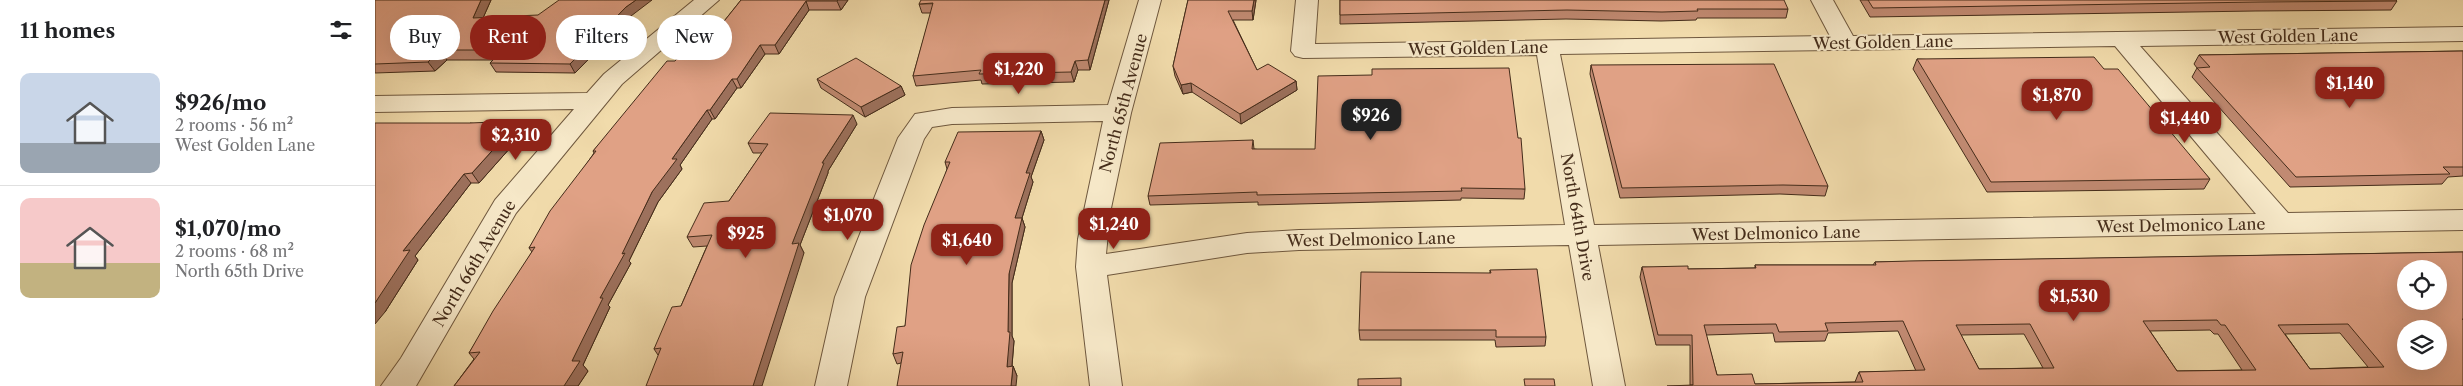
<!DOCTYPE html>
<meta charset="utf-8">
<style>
:root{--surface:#fff;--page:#f2f2f2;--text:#202124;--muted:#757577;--line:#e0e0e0;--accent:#8f2418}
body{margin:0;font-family:"Libre Caslon Text",serif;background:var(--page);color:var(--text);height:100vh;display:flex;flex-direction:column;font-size:19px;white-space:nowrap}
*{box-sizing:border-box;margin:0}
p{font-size:16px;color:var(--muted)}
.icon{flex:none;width:28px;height:28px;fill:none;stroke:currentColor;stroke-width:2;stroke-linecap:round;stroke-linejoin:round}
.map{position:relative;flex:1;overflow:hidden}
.side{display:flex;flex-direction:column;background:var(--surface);width:375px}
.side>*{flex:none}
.guide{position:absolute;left:15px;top:15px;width:475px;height:45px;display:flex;gap:10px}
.buttons{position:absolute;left:2022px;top:260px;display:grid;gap:10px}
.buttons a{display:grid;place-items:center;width:50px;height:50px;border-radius:50%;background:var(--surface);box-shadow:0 5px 20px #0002;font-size:25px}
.price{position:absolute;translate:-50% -42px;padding:0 11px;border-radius:10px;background:var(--accent);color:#fff;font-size:16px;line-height:32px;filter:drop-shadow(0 1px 2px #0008)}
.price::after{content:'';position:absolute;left:50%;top:30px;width:15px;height:11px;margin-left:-8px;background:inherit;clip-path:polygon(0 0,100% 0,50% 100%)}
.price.selected{background:#222;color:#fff}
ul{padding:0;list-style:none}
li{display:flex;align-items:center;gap:15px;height:125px;padding:0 20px}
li+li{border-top:1px solid var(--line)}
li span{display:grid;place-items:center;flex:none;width:140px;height:100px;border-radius:10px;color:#555}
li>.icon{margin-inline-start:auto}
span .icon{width:60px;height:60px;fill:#fffc;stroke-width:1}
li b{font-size:21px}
h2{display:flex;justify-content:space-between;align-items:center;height:60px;padding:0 20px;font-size:21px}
.tag{padding:0 18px;border-radius:22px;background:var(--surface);box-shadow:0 5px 20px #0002;font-size:18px;line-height:45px}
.tag.selected{background:var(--accent);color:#fff}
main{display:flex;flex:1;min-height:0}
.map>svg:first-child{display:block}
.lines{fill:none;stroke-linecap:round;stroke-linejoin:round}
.street-casing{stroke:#6f583e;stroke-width:2}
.street{fill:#f6e8c8;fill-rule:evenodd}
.wall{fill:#c18a72;stroke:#442c1a;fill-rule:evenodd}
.shaded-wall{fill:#9d715d;stroke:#442c1a}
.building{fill:#e0a185;stroke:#442c1a;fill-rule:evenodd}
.labels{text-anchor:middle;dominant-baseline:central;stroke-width:4;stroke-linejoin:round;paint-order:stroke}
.street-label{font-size:16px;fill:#442c1a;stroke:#f6e8c8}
</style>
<main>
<section class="side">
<h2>11 homes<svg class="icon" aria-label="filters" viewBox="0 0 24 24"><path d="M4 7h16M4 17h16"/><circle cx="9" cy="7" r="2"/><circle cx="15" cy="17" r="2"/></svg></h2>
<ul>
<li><span style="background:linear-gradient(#c9d6e8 70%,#9aa5b1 0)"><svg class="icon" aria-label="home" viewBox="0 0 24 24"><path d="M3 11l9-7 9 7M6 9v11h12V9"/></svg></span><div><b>$926/mo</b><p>2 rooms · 56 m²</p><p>West Golden Lane</p></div></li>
<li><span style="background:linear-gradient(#f6c9c9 65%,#c2b280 0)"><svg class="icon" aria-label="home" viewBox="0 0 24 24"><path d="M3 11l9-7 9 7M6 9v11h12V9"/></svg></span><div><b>$1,070/mo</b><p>2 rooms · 68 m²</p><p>North 65th Drive</p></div></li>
</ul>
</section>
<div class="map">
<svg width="2088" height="386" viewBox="0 0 2088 386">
<rect width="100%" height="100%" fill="#f1dbab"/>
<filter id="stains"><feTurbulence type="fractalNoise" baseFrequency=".004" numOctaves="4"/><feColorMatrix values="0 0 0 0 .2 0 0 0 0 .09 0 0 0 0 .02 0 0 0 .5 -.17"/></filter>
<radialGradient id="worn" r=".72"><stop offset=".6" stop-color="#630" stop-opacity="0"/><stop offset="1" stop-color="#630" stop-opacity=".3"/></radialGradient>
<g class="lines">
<defs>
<g id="street">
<polygon points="319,0 344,0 247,84 141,213 41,386 6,386 26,358 120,200 199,109 0,112 0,96 212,93 229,74"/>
<path d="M764,0h22l-30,113 -21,100 -4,41 141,-21 52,-3 266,-5 -28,-170 -234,3 -8,-2 -4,-5 5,-51h22l-3,44 515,-8 -19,-36h22l20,36 610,-9v14l-323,5 148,167 175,-3v20l-865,15 27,141h-32l-24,-141 -270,5 -52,3 -140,22 15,111h-32l-14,-119 2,-28 25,-118 -151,3 -20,3 -8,12 -59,158 -18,89h-32l20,-89 63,-159 17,-24 37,-6 156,-3zM1740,46l141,168 -662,11 -34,-171z"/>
</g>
</defs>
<use href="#street" class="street-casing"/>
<use href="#street" class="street"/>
</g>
<g class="wall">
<polygon points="0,0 116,0 108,18 256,16 200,73 121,72 115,63 118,60 72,60 60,71 0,73"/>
<polygon points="366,0 473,0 466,10 434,10 404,54 390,54 366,88 362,88 340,119 337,119 305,165 307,169 283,202 254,261 256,263 233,305 235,307 208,365 213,371 203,386 79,386 99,359 94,353 157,252 154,248 219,153 218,151 300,61 346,25"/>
<polygon points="734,0 715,70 703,70 699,82 607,84 606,80 541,86 538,76 556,13 547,13 544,4"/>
<polygon points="813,0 881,0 878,20 858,20 882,70 921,81 922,90 866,124 817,92 808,94 800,76 798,66"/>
<polygon points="965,0 1413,9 1411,18 1322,18 1321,20 1286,21 1191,19 965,24"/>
<polygon points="1485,0 2021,0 2022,1 2016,10 1880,11 1495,17"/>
<polygon points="2088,51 2088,176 2073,177 2067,184 1915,187 1817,77 1822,68 1819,64 1824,55"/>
<polygon points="1542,59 1729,69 1835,179 1829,189 1612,192 1538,69"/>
<polygon points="1216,65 1453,186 1450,196 1405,194 1245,198 1215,74"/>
<polygon points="442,79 526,86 530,95 490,117 446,88"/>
<polygon points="95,123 151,130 104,183 96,183 40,256 43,260 10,312"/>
<polygon points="482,124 453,171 453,173 425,245 429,253 283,355 279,349 306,306 332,246 318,247 312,237 354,201 387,153 378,153 373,143"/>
<polygon points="666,131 669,140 656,177 658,182 647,218 650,227 637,283 637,336 639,341 637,366 638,366 642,376 526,363 522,364 518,354 530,326 572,169 570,162"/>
<polygon points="878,140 879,149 1150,189 1149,199 1086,198 1086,200 883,205 883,202 775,205 773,196"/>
<path d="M2088,252v134l-773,-1v-40h-34l-16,-68 2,-10 46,2 67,-1v-3h118l2,-3zM1835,330l4,4h4l24,36 -65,1 -27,-40zM1523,331l18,40 -57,1 -4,10 -100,2 -38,-9 -11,-40 67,-2 2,9 50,-1 3,-8zM1965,333l28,34 -58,2 -25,-35zM1649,334l19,34 -64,1 -18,-34z"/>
<polygon points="1115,270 1171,337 1170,346 1121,347 1120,340 985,340 984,330 1115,273"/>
</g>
<g class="shaded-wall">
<polygon points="106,0 116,0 104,27 98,18"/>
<polygon points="261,0 277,0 256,16 200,73 195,64 251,7"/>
<polygon points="463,0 473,0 466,10 462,1"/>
<polygon points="730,0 734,0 715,70 713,60"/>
<polygon points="879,0 881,0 878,20 877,11"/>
<polygon points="431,1 434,10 404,54 400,45"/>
<polygon points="385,45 390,54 366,88 362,79"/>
<polygon points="65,50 72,60 60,71 53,62"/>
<polygon points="700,61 703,70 699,82 696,72"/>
<polygon points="357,79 362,88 340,119 335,110"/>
<polygon points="921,81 922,90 866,124 865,114"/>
<polygon points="816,83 817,92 808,94 806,85"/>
<polygon points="526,86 530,95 490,117 486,107"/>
<polygon points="332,110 337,119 305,165 307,169 283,202 254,261 256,263 233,305 235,307 208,365 213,371 203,386 189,386 197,361 225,298 277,192 297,159"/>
<polygon points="478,115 482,124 453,171 453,173 425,245 429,253 387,386 378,386 417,244 447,163"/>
<polygon points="144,121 151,130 104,183 97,173"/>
<polygon points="666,131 669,140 656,177 658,182 647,218 650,227 637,283 637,336 639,341 636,377 632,367 634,274 640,218 651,173"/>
<polygon points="89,174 96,183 40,256 43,260 10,312 0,324 0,303 28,251"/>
<polygon points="638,366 642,376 641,386 636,386"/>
</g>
<g class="building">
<polygon points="0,0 106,0 98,18 163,15 184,0 261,0 251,7 195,64 115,63 128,50 65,50 53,62 0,64"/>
<polygon points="366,0 463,0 462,1 431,1 400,45 385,45 362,79 357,79 335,110 332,110 297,159 302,159 277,192 247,254 250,253 225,298 228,298 197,361 205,361 189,386 79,386 105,352 94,353 118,311 160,247 154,248 175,211 221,151 218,151 292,61 300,61 324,31 338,31 343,25 346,25"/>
<polygon points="546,0 730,0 713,60 700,61 696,72 604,74 606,70 538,76 558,3 544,4"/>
<polygon points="813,0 879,0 877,11 853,11 882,70 893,64 921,81 865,114 816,83 806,85 798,66"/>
<polygon points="965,0 1409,0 1413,9 1322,9 1323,11 1287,12 1192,10 965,15"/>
<polygon points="1493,0 2021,0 2022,1 1885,2 1498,8"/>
<polygon points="2088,51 2088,167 2068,167 2075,174 1921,177 1822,68 1835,67 1824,55"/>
<polygon points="1719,57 1729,69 1743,69 1835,179 1616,182 1542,59"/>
<polygon points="481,58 526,86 486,107 442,79"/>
<polygon points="1399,64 1453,186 1408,185 1247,188 1216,65"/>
<polygon points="1134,68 1143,138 1146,138 1150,189 1086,188 1087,191 882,195 882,192 773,196 785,143 878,140 877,149 940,149 943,76 997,75 997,69"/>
<polygon points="395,113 478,115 447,163 449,163 417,244 424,243 378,386 271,386 286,348 279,349 297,307 306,306 337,235 312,237 329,203 354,201 393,144 373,143"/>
<polygon points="144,121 97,173 89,174 28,251 35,250 0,303 0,123 95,123"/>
<polygon points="666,131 651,173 655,173 640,218 647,218 634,274 633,332 635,332 632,367 638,366 636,386 522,386 528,352 518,354 522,327 530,326 536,265 549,225 575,162 570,162 583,132"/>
<path d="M2088,252v67h-1l1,1v66h-796l26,-1 -1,-50h-34l-16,-68 46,-1v3l68,-1 -1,-3h121l-1,-3 34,-1zM2031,269h33v32h-33zM1842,320l4,5h4l31,45 -79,1 -34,-50zM1528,321l22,49 -66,2 4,10 -108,2 -3,-10 -35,1 -13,-50 72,-1 3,8 49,-1 -3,-8zM1655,324l24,44 -75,1 -23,-44zM1973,324l36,43 -74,2 -32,-44zM2031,329h33v32h-33z"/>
<polygon points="1162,269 1171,337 1121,337 1121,330 984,330 986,272 1116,273 1115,270"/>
<polygon points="1026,378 1026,386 983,386 983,379"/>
<polygon points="1149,379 1179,379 1180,386 1150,386"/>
</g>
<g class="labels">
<g class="street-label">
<text transform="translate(1913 36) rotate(-1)">West Golden Lane</text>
<text transform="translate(1508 42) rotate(-1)">West Golden Lane</text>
<text transform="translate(1103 48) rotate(-1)">West Golden Lane</text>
<text transform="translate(748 103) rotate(-75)">North 65th Avenue</text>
<text transform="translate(1203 217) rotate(80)">North 64th Drive</text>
<text transform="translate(1806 225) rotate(-1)">West Delmonico Lane</text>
<text transform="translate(1401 233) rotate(-1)">West Delmonico Lane</text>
<text transform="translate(996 239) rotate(-1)">West Delmonico Lane</text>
<text transform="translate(99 263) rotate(-59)">North 66th Avenue</text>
</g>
</g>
<rect width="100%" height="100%" filter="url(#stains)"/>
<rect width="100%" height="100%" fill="url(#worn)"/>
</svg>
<div class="buttons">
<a><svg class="icon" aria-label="locate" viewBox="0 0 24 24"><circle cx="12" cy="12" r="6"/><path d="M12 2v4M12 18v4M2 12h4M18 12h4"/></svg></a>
<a><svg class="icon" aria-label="layers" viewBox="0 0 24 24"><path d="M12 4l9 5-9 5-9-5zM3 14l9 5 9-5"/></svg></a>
</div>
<b class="price" style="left:644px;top:95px">$1,220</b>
<b class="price" style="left:1975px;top:109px">$1,140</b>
<b class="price" style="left:1682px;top:121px">$1,870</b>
<b class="price selected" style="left:996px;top:141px">$926</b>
<b class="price" style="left:1810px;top:144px">$1,440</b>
<b class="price" style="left:141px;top:161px">$2,310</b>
<b class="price" style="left:473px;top:241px">$1,070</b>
<b class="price" style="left:739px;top:250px">$1,240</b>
<b class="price" style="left:371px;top:259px">$925</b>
<b class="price" style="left:592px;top:266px">$1,640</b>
<b class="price" style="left:1699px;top:322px">$1,530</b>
<div class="guide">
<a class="tag">Buy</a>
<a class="tag selected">Rent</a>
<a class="tag">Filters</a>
<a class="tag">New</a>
</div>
</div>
</main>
